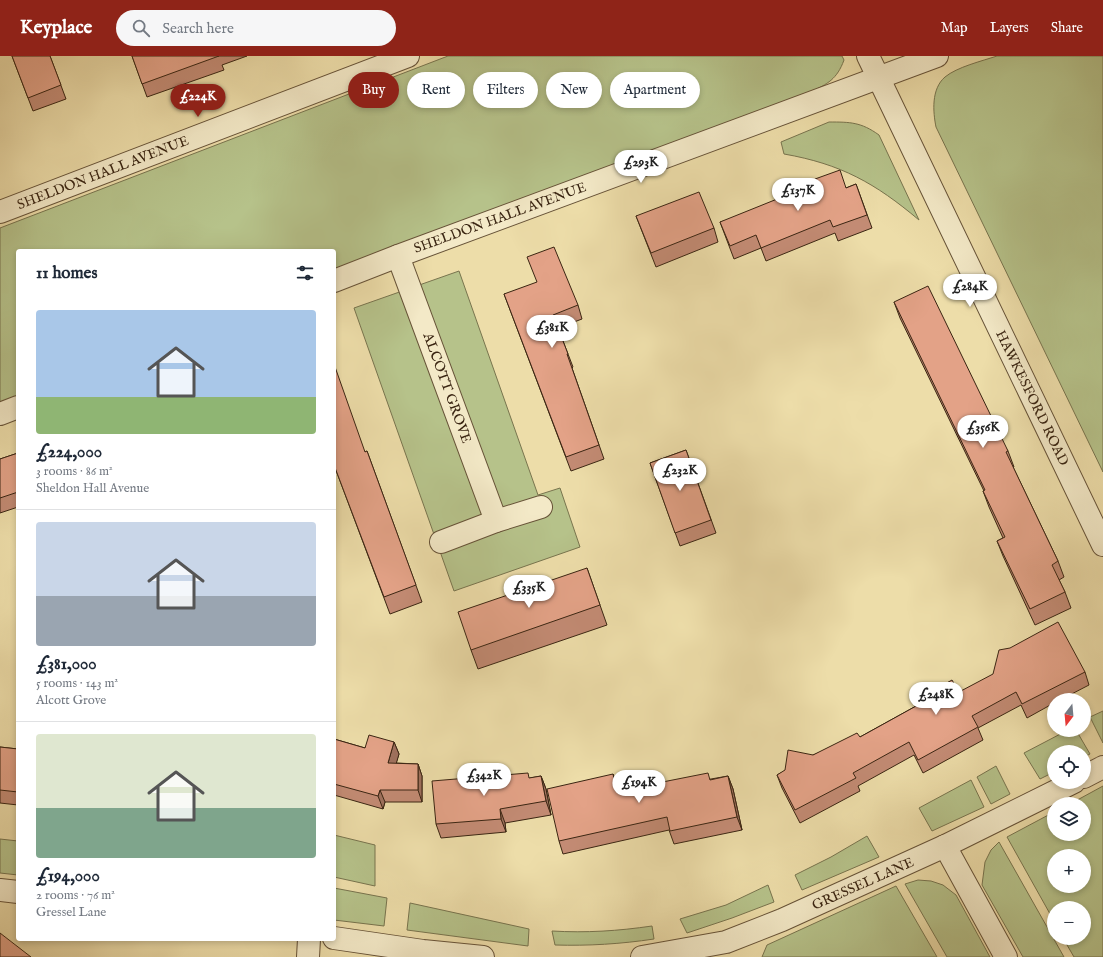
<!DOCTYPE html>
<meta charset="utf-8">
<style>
:root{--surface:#fff;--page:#f6f6f7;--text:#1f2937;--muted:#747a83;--line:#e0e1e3;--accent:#8f2418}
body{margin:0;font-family:"IM FELL English",serif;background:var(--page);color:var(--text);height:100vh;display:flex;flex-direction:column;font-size:15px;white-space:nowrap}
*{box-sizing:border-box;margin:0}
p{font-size:13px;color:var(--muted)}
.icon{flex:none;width:22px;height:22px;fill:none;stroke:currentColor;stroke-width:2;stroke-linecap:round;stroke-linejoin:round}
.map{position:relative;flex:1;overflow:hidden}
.panel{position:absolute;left:16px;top:193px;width:320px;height:692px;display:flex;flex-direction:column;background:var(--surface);border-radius:4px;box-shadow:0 2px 6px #0003}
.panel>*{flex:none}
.banner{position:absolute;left:348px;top:16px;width:380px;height:36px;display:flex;gap:8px}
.needle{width:26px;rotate:196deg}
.buttons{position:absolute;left:1047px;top:637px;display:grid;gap:8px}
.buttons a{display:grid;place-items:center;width:44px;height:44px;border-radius:50%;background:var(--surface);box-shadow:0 2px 6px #0003;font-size:20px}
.price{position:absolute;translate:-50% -34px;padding:0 9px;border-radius:14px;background:#fff;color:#222;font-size:13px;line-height:26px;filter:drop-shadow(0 1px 2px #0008)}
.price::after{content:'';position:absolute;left:50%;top:24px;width:12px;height:9px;margin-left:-6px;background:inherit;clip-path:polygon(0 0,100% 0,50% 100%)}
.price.on{background:var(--accent);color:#fff}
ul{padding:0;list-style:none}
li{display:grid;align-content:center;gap:8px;height:212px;padding:0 20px}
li+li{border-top:1px solid var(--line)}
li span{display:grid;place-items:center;height:124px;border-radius:4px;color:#555}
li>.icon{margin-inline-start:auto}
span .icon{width:72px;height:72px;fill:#fffc;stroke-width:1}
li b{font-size:17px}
h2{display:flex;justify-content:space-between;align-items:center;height:48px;padding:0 20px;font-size:17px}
.pill{padding:0 14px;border-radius:18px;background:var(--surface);box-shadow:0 2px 6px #0003;font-size:14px;line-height:36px}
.pill.on{background:var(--accent);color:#fff}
header{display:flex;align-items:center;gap:24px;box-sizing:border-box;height:56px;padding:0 20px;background:var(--accent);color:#fff}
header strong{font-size:19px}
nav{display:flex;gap:22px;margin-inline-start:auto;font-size:14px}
.search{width:280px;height:36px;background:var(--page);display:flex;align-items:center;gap:10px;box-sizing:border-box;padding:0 14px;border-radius:22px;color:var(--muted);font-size:15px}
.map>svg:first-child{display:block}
.green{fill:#b6c28a;stroke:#78744e;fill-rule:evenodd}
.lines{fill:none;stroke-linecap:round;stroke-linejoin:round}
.minor-casing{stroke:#675338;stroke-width:24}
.minor{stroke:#f3e9c7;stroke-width:22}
.wall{fill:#c38b74;stroke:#3a2512}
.shaded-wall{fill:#9f715e;stroke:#3a2512}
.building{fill:#e3a287;stroke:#3a2512}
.labels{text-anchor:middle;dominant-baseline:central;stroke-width:3;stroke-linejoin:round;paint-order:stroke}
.street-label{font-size:14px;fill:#3a2512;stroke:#f3e9c7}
</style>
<header>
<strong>Keyplace</strong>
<div class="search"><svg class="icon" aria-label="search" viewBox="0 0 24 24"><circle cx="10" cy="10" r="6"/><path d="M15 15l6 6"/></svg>Search here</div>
<nav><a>Map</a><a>Layers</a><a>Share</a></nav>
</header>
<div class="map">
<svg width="1103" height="901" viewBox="0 0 1103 901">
<rect width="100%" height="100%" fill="#eddda9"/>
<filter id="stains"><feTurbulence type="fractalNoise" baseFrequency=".005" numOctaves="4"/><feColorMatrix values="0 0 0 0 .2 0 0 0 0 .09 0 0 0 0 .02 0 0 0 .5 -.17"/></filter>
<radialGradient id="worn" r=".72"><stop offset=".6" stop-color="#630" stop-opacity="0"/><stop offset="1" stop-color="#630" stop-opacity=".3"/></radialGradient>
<g class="green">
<path d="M448,0h394l2,4c-7,19 -16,24 -34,32l-476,182v-23h-316v145l-18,6v-174z"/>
<path d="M997,0h106v416l-167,-345c-3,-15 -5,-38 9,-50 12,-10 37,-16 52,-21z"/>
<path d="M829,66c21,0 32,0 50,13l40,85c-44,-37 -78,-56 -135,-66l-3,-12z"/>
<polygon points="459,215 538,439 560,432 580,491 454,535 354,252"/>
<polygon points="1103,655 1103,687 1090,661"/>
<polygon points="1068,674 1076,674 1090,698 1084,701 1084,696 1054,696 1054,716 1040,723 1024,697"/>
<polygon points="996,710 1010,738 991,748 977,721"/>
<polygon points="971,724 984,751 932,775 919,752"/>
<path d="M1103,730v171h-29l-11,-19h21v-30h-30v13l-47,-84 47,-25v22h30v-30h-14zM1054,800h30v30h-30z"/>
<polygon points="334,779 375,789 375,830 334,821"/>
<polygon points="867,780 879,801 802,834 795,819 831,801"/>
<polygon points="0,783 18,785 18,819 0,817"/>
<polygon points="999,786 1064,901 1023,901 982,829 985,806 991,794"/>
<polygon points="918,824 931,825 943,829 956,839 990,901 947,901 905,828"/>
<polygon points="768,829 774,846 732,862 687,877 680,863 726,849"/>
<polygon points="896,830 937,901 762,901 767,889"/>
<polygon points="334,832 387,842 384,870 334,864"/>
<polygon points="410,847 529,873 528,890 407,874"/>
<path d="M652,870l2,13c-33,5 -66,7 -99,6l-3,-14c34,2 66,0 100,-5z"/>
</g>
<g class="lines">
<defs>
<g id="minor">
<polyline points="868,0 1103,489"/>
<polyline points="0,156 408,0"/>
<polyline points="398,200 496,465"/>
<polyline points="334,225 398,200 937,0"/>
<polyline points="0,358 18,351"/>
<polyline points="441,486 496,465 541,451"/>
<polyline points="1084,721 1103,711"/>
<polyline points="945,790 1006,901"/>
<polyline points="0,834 18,836"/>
<polyline points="334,882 423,895 483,901"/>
<polyline points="308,901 309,883"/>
<polyline points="642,901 726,886 782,864 945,790 1074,726"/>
</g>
</defs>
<use href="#minor" class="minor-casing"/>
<use href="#minor" class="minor"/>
</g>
<g class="wall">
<polygon points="12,0 50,0 66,43 33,55"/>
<polygon points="132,0 247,0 222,9 224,14 147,41"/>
<polygon points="856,128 872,172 838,185 835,177 766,205 761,192 734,203 720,166 846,132"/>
<polygon points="636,160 714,172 718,186 656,211"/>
<polygon points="504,238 578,249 582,263 558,272 573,311 572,312 604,403 571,415"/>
<polygon points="894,246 1008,395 1014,411 1013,411 1058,505 1064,521 1059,524 1065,536 1071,552 1035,569 1003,500 997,485 1003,482 989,451 983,435 984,435 900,262"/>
<polygon points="686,394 716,477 680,490 650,407"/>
<polygon points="367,395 422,546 390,558 334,409"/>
<polygon points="18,397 18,451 0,457 0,403"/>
<polygon points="587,512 607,569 478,613 471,594"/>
<polygon points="1085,616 1089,629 1060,644 1054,644 1054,647 1027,662 1021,649 978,672 983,684 923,717 914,699 858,730 860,735 800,767 782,732 777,719 813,699 860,681 927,644 925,639 959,636"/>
<polygon points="334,683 365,692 394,686 399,698 396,707 418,708 422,720 422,746 385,746 383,753 334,739"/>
<polygon points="0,691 18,693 18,749 0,747"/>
<polygon points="541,720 546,733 551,759 505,767 506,776 441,782 436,768 530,722"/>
<polygon points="728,720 733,733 742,774 674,788 669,774 563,798 559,785 618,730 619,735 711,723"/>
</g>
<g class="shaded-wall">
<polygon points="394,686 399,698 393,719 388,707"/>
<polygon points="418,708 422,720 422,746 418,734"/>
<polygon points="613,718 618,730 622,748 617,735"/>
<polygon points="541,720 546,733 551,759 546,745"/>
<polygon points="728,720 733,733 742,774 737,761"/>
<polygon points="380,734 385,746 383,753 378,740"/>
<polygon points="500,753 505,767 506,776 501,763"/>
</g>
<g class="building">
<polygon points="12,0 50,0 61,29 28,42"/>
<polygon points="132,0 219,0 142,28"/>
<polygon points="840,114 846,132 856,128 867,159 833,171 830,164 761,192 756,179 730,190 720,166 817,127 815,123"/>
<polygon points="699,136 714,172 651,197 636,160"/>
<polygon points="554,191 578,249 553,259 568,298 567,298 599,389 566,401 504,238 537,226 527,201"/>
<polygon points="928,230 1008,395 1006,396 1058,505 1052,509 1065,536 1030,553 997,485 1005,481 983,435 985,434 894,246"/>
<polygon points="334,308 365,396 367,395 416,529 384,541 334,409"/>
<polygon points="686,394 711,464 675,477 650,407"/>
<polygon points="18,397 18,436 0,442 0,403"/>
<polygon points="587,512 600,549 471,594 458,556"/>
<polygon points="1058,566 1085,616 1022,648 1016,636 972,660 978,671 918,704 909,686 853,717 856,722 795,754 777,719 785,714 788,694 813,699 857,677 860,681 927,644 925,639 952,624 959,636 993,618 999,594 1010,592"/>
<polygon points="369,679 394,686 388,707 418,708 418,734 380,734 378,740 334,728 334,683 365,692"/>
<polygon points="0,691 18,693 18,736 0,734"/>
<polygon points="528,717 529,722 541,720 546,745 500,753 501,763 436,768 432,725"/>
<polygon points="708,717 710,724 728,720 737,761 670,775 667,761 559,785 547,733 613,718 617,735"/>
<polygon points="0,877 31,901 0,901"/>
</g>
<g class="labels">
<g class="street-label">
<text transform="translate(103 117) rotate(-21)">SHELDON HALL AVENUE</text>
<text transform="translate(500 162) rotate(-20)">SHELDON HALL AVENUE</text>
<text transform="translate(447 332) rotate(70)">ALCOTT GROVE</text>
<text transform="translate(1032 342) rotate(64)">HAWKESFORD ROAD</text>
<text transform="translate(863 828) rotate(-24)">GRESSEL LANE</text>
</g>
</g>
<rect width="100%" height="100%" filter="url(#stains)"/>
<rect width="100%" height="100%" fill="url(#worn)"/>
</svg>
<div class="buttons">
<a><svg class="needle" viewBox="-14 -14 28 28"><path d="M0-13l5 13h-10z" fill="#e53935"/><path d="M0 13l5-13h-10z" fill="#747a83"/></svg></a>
<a><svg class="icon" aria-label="locate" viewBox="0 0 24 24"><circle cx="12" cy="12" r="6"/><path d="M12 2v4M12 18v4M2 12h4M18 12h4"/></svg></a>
<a><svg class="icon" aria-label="layers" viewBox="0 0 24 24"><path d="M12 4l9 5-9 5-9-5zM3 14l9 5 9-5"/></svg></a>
<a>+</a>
<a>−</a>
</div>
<b class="price on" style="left:198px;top:62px">£224K</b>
<b class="price" style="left:641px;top:128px">£293K</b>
<b class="price" style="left:798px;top:156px">£137K</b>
<b class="price" style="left:970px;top:252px">£284K</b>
<b class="price" style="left:552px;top:293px">£381K</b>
<b class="price" style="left:983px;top:393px">£356K</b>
<b class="price" style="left:680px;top:436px">£232K</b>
<b class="price" style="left:529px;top:553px">£335K</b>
<b class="price" style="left:936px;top:660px">£248K</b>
<b class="price" style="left:484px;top:741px">£342K</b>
<b class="price" style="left:639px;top:748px">£194K</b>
<div class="banner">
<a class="pill on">Buy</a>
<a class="pill">Rent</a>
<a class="pill">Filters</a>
<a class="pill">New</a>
<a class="pill">Apartment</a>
</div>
<section class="panel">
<h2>11 homes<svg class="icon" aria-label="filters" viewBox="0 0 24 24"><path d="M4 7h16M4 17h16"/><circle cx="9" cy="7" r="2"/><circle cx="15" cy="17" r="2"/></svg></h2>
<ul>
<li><span style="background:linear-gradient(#a9c7e8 70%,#8fb573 0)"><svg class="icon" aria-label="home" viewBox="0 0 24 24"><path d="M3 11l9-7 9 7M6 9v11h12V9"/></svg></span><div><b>£224,000</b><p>3 rooms · 86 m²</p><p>Sheldon Hall Avenue</p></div></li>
<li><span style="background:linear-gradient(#c9d6e8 60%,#9aa5b1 0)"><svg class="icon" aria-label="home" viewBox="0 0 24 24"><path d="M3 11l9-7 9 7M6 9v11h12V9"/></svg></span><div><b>£381,000</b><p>5 rooms · 143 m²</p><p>Alcott Grove</p></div></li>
<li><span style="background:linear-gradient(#dfe7d0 60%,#7fa58c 0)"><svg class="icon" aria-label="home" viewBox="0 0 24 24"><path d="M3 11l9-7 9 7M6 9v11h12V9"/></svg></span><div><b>£194,000</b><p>2 rooms · 76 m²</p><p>Gressel Lane</p></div></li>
</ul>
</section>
</div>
